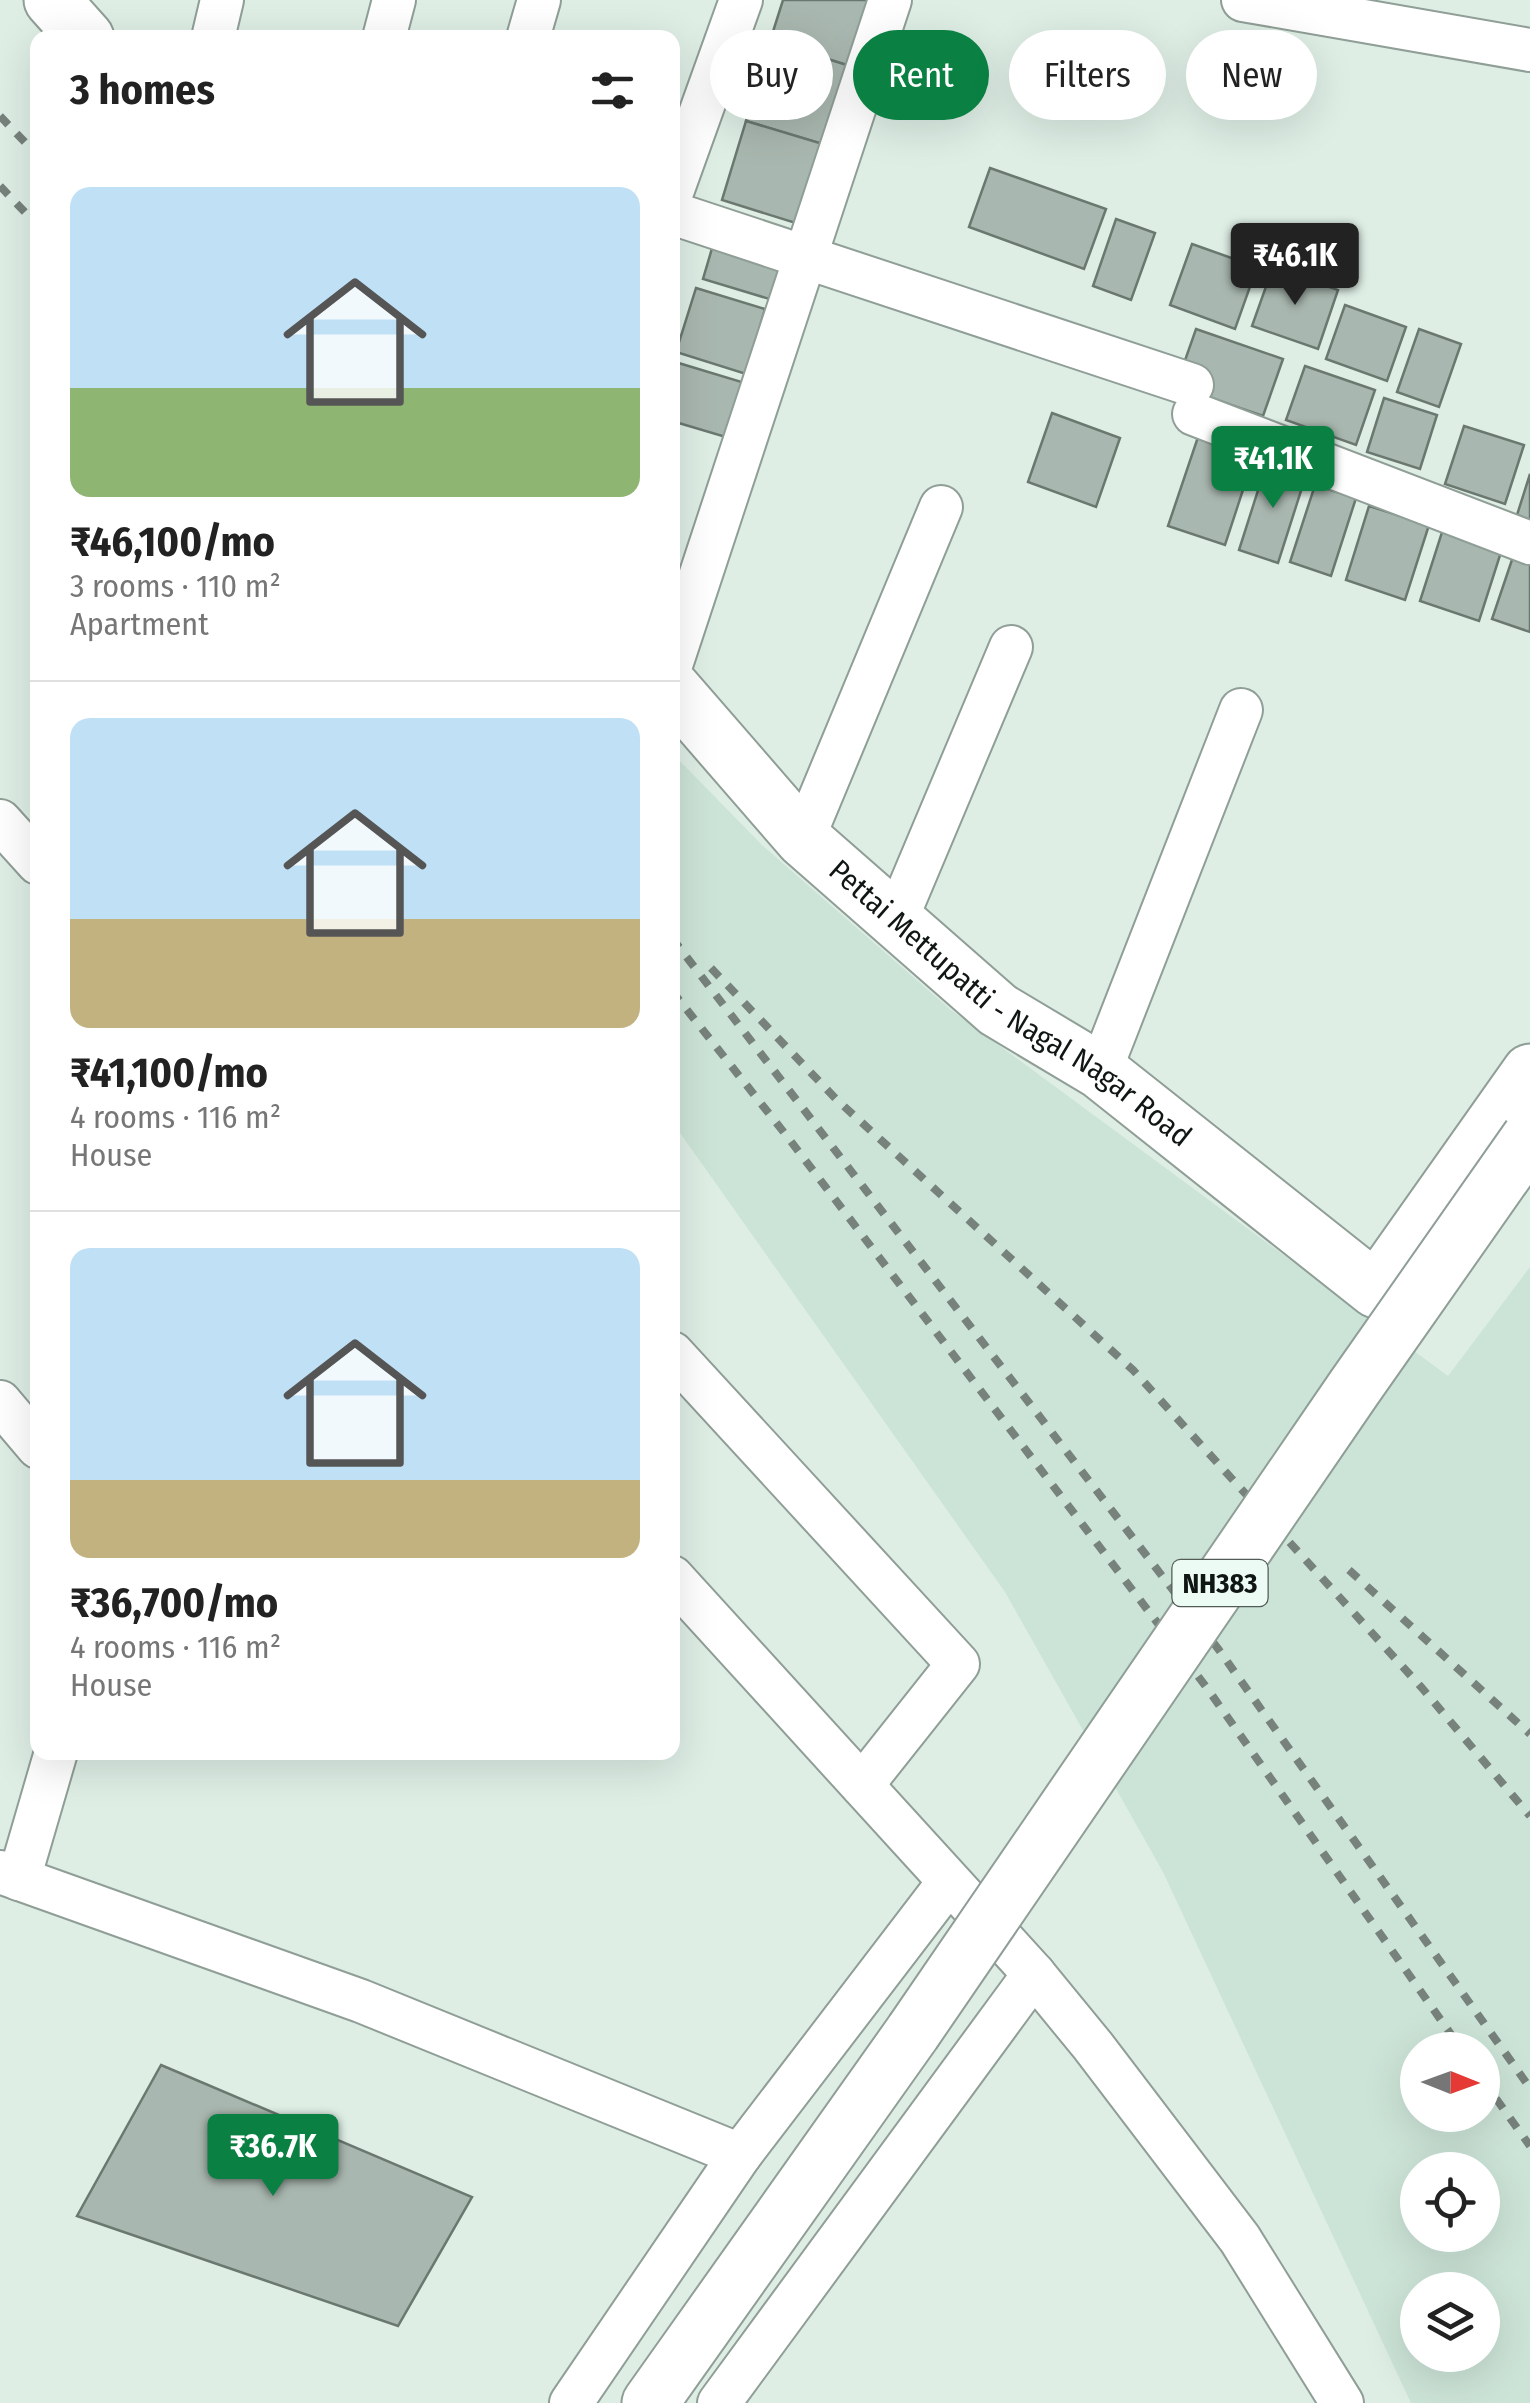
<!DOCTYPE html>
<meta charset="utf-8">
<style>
:root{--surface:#fff;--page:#f6f6f6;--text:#222;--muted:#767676;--line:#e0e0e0;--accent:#0b8043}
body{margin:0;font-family:"Fira Sans Condensed",sans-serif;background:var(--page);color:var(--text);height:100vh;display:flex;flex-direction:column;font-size:38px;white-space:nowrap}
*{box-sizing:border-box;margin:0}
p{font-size:32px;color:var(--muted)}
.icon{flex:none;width:55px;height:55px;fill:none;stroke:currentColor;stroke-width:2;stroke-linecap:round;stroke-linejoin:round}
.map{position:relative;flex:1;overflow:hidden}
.details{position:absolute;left:30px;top:30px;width:650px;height:1730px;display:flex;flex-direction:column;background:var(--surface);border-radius:20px;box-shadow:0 10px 40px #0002}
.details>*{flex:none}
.top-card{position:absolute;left:710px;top:30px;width:670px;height:90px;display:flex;gap:20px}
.needle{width:65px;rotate:91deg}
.fabs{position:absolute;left:1400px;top:2032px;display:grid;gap:20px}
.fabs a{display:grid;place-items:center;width:100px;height:100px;border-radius:50%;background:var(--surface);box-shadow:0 10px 40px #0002;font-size:50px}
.price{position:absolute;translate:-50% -85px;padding:0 22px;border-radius:10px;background:var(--accent);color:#fff;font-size:32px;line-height:65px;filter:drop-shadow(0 2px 5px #0008)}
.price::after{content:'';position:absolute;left:50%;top:60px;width:30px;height:22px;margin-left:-15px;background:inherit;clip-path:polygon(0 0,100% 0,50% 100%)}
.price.current{background:#222;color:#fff}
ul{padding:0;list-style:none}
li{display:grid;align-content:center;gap:20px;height:530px;padding:0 40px}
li+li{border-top:2px solid var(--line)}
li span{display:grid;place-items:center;height:310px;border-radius:20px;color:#555}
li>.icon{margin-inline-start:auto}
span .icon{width:180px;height:180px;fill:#fffc;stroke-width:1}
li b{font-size:42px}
h2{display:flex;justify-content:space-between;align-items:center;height:120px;padding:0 40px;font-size:42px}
.chip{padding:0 35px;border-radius:45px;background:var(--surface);box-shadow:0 10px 40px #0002;font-size:35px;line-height:90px}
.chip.current{background:var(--accent);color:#fff}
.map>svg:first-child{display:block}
.built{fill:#cce4d7;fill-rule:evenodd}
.building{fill:#a8b7af;stroke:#6a7870;stroke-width:2.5}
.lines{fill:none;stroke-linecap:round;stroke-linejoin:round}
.street-casing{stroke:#8f9e96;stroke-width:46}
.secondary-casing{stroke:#8f9e96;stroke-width:59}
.highway-casing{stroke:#8f9e96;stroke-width:59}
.street{stroke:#fff;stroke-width:42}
.secondary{stroke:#fff;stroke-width:55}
.highway{stroke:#fff;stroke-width:55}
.rail{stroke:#77827c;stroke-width:8;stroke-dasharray:12 12;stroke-linecap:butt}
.highway-bridge-casing{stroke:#8f9e96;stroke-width:59;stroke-linecap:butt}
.highway-bridge{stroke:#fff;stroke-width:55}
.labels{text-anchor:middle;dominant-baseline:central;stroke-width:10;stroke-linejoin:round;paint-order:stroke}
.shield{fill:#ecfbf3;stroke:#525b56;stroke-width:2.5}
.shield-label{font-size:28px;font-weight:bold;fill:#101613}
.street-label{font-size:30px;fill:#101613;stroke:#ecfbf3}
</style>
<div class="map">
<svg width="1530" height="2403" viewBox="0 0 1530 2403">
<rect width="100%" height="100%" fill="#deeee5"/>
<path class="built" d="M672,753l91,93 188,164 497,366 82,-109v1136h-119l-248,-531 -158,-280 -332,-469zM1418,2050h64v65h-64zM1418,2170h64v65h-64zM1418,2290h64v65h-64z"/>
<g class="building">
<polygon points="783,0 870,0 850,66 770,41"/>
<polygon points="770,41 850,66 826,145 746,121"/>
<polygon points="746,121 826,145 802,225 722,200"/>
<polygon points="990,168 1106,209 1084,269 969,227"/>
<polygon points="723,211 796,233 776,301 703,279"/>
<polygon points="1116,219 1155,233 1131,300 1093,286"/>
<polygon points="1192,244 1257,267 1235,329 1170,305"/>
<polygon points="1273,267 1338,290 1318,349 1252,326"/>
<polygon points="696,288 765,309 746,374 676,352"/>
<polygon points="1345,305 1406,327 1387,381 1326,359"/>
<polygon points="1196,329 1283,359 1263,416 1176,386"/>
<polygon points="1419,329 1461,344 1439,407 1397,392"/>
<polygon points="672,361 745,383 729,438 672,421"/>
<polygon points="1305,366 1375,390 1356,445 1286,420"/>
<polygon points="1384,398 1437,415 1420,469 1367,452"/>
<polygon points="1052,413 1120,438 1096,507 1028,482"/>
<polygon points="1464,426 1524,445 1505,504 1445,484"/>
<polygon points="1199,434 1255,453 1225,545 1168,526"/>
<polygon points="1268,459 1307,472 1278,563 1239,550"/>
<polygon points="1530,474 1530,520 1517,515"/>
<polygon points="1315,485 1356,498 1331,576 1290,562"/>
<polygon points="1369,506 1429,525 1405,600 1346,580"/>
<polygon points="1443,529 1502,549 1479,621 1420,601"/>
<polygon points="1517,545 1530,550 1530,632 1492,619"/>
<polygon points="161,2065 472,2197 398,2326 77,2216"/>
</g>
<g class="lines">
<defs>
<g id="street">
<polyline points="1243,0 1530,50"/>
<polyline points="213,38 222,0"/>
<polyline points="384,38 394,0"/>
<polyline points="528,38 539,0"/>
<polyline points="672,192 741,0"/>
<polyline points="672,213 1192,385"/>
<polyline points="1194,414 1530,543"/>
<polyline points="672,662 890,0"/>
<polyline points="0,821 38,863"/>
<polyline points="803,839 941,507"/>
<polyline points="896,920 1011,647"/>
<polyline points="1100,1071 1241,710"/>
<polyline points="672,1353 958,1664 862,1785"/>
<polyline points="0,1402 38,1447"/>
<polyline points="672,1577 1034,1974"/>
<polyline points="0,1872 361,2001 740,2155"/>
<polyline points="19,1879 56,1752"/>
<polyline points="571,2403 740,2155 948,1883"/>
<polyline points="719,2403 1034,1974 1093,2046 1240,2239 1342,2403"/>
</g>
<g id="secondary">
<polyline points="52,0 86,38"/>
<path id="s1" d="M672,688l131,151 195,171 102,61 276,219 154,-218"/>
</g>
<polyline id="highway" points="650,2403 913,2032"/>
</defs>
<use href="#street" class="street-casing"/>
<use href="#secondary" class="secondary-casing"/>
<use href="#highway" class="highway-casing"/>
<use href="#street" class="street"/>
<use href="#secondary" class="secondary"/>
<use href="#highway" class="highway"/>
<g class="rail">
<polyline points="0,116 38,156"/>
<polyline points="0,186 38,226"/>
<polyline points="672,938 1219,1650 1530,2088"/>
<polyline points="711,968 836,1099 1133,1370 1422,1688 1530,1816"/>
<polyline points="672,991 786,1135 1207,1688 1462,2050"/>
<polyline points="1349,1570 1530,1734"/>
<polyline points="1482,2079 1530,2146"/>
</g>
<defs>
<polyline id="highway-bridge" points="913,2032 1354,1388 1530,1137"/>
</defs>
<use href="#highway-bridge" class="highway-bridge-casing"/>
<use href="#highway-bridge" class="highway-bridge"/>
</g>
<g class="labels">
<rect class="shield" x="1172.5" y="1560" width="95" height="46" rx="8"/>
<g class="shield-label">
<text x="1220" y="1583">NH383</text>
</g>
<g class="street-label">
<text stroke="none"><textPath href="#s1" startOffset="465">Pettai Mettupatti - Nagal Nagar Road</textPath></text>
</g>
</g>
</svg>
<div class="fabs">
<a><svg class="needle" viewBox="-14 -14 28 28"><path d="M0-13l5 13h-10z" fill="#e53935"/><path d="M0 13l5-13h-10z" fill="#767676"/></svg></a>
<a><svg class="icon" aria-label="locate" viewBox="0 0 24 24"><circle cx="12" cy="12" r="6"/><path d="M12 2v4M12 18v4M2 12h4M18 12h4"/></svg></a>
<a><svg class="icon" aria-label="layers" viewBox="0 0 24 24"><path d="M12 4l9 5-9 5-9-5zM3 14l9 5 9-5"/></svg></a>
</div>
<b class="price current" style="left:1295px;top:308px">₹46.1K</b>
<b class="price" style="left:1273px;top:511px">₹41.1K</b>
<b class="price" style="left:273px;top:2199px">₹36.7K</b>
<div class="top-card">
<a class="chip">Buy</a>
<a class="chip current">Rent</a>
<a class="chip">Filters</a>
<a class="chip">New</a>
</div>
<section class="details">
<h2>3 homes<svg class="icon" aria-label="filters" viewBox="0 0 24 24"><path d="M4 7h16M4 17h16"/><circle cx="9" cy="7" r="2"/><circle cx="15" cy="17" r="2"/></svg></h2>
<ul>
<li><span style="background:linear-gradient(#bfe0f5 65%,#8fb573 0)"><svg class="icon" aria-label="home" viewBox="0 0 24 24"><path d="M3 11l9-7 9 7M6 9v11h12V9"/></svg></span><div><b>₹46,100/mo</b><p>3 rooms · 110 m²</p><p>Apartment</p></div></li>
<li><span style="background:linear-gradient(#bfe0f5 65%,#c2b280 0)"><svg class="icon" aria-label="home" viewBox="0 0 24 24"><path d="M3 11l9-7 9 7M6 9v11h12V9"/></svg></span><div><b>₹41,100/mo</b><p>4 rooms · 116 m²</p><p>House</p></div></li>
<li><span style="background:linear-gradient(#bfe0f5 75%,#c2b280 0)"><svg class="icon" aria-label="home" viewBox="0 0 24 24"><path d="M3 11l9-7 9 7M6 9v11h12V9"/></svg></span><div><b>₹36,700/mo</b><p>4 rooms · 116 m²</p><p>House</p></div></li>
</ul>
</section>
</div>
